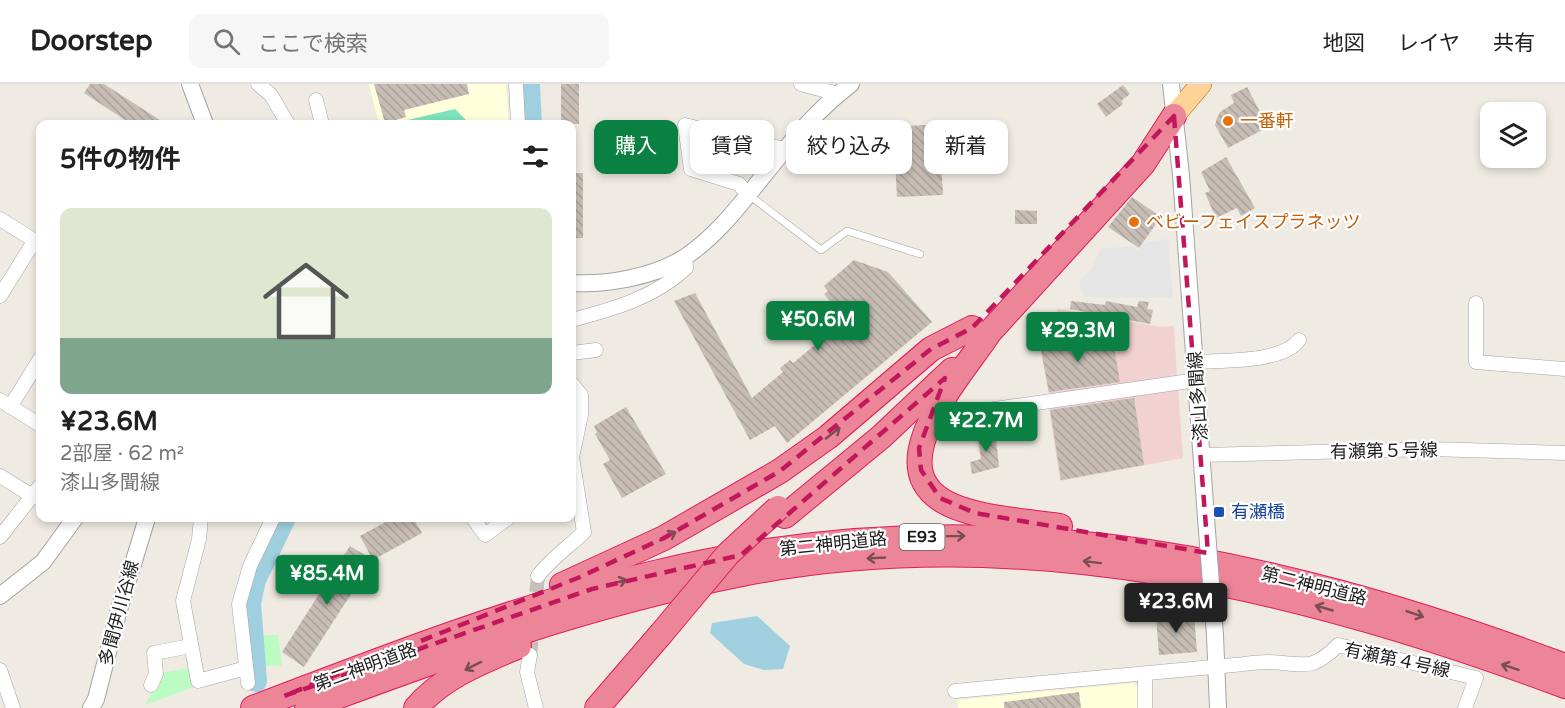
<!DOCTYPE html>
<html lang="ja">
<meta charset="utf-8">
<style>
:root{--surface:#fff;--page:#f6f6f6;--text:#202124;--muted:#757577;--line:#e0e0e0;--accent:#0b8043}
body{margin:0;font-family:"Varela Round","Noto Sans JP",sans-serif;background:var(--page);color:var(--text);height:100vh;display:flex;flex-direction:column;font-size:22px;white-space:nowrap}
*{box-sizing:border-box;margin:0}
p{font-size:20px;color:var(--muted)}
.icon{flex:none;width:33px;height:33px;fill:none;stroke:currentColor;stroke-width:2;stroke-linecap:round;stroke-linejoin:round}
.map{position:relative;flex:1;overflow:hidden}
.details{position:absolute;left:36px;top:36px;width:540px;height:402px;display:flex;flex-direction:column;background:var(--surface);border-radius:12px;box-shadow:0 3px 9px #0003}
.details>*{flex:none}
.hud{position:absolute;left:594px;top:36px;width:570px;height:54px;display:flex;gap:12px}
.tools{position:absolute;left:1480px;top:18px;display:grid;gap:12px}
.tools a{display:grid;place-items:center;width:66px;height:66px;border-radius:12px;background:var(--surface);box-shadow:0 3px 9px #0003;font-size:30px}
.price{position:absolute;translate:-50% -51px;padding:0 14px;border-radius:6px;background:var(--accent);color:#fff;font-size:20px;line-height:39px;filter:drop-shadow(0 2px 3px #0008)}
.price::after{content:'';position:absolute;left:50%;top:36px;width:18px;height:14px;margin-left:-9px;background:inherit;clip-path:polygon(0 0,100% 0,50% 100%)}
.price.on{background:#222;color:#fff}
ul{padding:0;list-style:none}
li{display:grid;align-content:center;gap:12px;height:318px;padding:0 24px}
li+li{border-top:2px solid var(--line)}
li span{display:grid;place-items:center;height:186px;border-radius:12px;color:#555}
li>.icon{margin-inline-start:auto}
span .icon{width:108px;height:108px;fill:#fffc;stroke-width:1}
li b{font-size:26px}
h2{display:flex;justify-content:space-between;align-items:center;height:72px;padding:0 24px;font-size:26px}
.chip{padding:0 21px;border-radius:12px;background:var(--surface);box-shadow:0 3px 9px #0003;font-size:21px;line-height:54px}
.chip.on{background:var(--accent);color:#fff}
header{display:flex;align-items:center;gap:36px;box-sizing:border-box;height:84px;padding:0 30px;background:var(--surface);border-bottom:2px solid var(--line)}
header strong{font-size:28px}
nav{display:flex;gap:33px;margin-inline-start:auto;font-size:21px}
.search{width:420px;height:54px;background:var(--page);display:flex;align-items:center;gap:15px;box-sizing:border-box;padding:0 21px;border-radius:12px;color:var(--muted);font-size:22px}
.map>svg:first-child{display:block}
.commercial{fill:#f1d2d0}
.education{fill:#ffffdb}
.park{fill:#bcfcc2}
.pitch{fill:#7ce3bc}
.parking{fill:#e5e5e5}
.water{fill:#a0d0df}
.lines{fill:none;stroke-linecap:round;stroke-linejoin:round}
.river{stroke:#a0d0df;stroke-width:22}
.building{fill:url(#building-back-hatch)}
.minor-tunnel{stroke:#c5c2bb;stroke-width:14;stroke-dasharray:14 7;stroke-linecap:butt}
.service-casing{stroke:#a4a4a4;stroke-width:8}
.minor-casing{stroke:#a4a4a4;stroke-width:15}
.tertiary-casing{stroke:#a4a4a4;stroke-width:18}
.primary-casing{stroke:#966600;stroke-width:22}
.motorway-casing{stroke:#e21b5d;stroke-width:26}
.service{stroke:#fff;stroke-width:7}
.minor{stroke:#fff;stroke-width:14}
.tertiary{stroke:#fff;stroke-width:16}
.primary{stroke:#ffd397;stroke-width:21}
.motorway{stroke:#eb8597;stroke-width:24}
.tertiary-bridge-casing{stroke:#a4a4a4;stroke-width:18;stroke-linecap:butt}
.motorway-bridge-casing{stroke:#e21b5d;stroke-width:26;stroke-linecap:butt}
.tertiary-bridge{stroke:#fff;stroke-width:16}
.motorway-bridge{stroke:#eb8597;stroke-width:24}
.oneway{stroke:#7a4c54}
.marked{fill:none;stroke:#c2185b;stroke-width:4.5;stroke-dasharray:12 8;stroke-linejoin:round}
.food-dot{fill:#e8710a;stroke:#fff;stroke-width:2}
.transit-dot{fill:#1a4fb4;stroke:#fff;stroke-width:2}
.labels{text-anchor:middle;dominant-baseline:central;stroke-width:4.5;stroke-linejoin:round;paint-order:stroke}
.shield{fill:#fff;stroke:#616161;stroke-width:1.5}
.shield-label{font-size:16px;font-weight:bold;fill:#1d1d1d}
.food-label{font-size:18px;fill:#c56008;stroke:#fff;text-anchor:start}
.street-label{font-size:18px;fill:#1d1d1d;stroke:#fff}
.transit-label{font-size:18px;fill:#164399;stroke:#fff;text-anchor:start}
</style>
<header>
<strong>Doorstep</strong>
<div class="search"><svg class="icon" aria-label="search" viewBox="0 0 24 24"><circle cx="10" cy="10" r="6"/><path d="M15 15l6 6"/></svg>ここで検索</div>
<nav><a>地図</a><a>レイヤ</a><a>共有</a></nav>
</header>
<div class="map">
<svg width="1565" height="624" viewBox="0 0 1565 624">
<defs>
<pattern id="building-back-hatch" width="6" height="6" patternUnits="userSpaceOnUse" patternTransform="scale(1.5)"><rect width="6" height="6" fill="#c7bdb5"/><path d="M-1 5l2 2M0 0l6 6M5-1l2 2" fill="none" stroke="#aaa29b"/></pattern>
</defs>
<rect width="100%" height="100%" fill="#efebe2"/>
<g class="commercial">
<polygon points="1058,225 1160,243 1174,242 1177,293 1049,312 1039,256"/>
<polygon points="1178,302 1183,374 1060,397 1049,322"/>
</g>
<g class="education">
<polygon points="369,0 506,0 509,40 379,40"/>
<polygon points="1133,599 1140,603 1139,624 958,624 958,616"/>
</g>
<g class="park">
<polygon points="256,551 278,551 282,582 259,582"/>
<polygon points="189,584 194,603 145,621 164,588"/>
</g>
<polygon class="pitch" points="455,25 467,37 467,40 390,40"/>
<polygon class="parking" points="1168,155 1173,214 1084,213 1079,198 1093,183 1100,165 1132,162 1138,166 1144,159"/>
<polygon class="water" points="757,532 790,562 783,585 764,586 744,580 710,549 712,539"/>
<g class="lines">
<g class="river">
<polyline points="529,0 531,40"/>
<polyline points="256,597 250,519 255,496 285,434"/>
</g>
</g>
<g class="building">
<polygon points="90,0 104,0 166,40 131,40 84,9"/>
<polygon points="374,0 467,0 469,10 404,26 406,33 385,39"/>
<rect x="561" y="0" width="18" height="40"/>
<polygon points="1123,1 1130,10 1121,17 1123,20 1106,33 1097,20"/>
<polygon points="1247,3 1268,43 1228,64 1215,41 1217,34 1220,28 1234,19 1231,11"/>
<polygon points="939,40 943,111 897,113 893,43"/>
<polygon points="1226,73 1255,124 1241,132 1237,124 1216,134 1205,109 1210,107 1201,88"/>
<rect x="572" y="89" width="11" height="65"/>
<polygon points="1132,113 1161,133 1139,164 1108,143"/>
<polygon points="1015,126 1037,127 1037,140 1015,140"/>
<polygon points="854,176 888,188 932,238 787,359 775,342 750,356 674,217 695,209 752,314 783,288 780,284 790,276 793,279 827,251 824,247 842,231 824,210 828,207 824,202"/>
<polygon points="1071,217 1105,221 1106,217 1137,223 1139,217 1149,218 1147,225 1153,226 1150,240 1070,225"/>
<polygon points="1081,249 1087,250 1090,260 1113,257 1120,298 1049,308 1039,256"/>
<polygon points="1134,314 1144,381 1061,396 1050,326"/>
<polygon points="626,323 666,390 622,414 603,380 610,376 595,350 597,348 594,342"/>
<polygon points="995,346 999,383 972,390 970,378 981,375 977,349"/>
<polygon points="393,434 413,434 422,449 373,476 360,452"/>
<polygon points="350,462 373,476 304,583 282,568"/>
<polygon points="1194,529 1197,568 1159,571 1156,532"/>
<polygon points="1079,608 1081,624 1004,624 1004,618"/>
</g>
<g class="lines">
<polyline class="minor-tunnel" points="530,571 538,492"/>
<defs>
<polyline id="service" points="749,111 821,166 847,147 920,170"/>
<g id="minor">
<polyline points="258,0 271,11 288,40"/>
<polyline points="516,0 518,40"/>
<polyline points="801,0 838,10"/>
<polyline points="316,16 322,40"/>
<polyline points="748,111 739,100 691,85 685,41 784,65"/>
<polyline points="0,135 40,160"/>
<polyline points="0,212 35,156"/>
<polyline points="1476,219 1476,278 1565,285"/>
<path d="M572,236c41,-11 82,-22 114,-52l-1,-11"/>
<polyline points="572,269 596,266"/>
<path d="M1196,278c27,-2 86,1 103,-22"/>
<polyline points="0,316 40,341"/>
<polyline points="10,323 40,275"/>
<polyline points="981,327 1197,296"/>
<polyline points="1202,371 1428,365 1565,369"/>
<polyline points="0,392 34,413"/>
<polyline points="201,434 199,455 183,517 198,597 246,584"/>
<polyline points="473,434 485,451 508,434"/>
<polyline points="0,453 40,402"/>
<path d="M538,492c11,-16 32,-30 46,-44l-12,-75 9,-42v-20l-9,-11"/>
<polyline points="530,571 527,588 536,624"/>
<polyline points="0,586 13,624"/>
<polyline points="248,599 239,520 250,482 273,434"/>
<polyline points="151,601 156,590 154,569 191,562"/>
<path d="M955,607l279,-26c11,-1 23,-3 34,-3 34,1 43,11 70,-17l138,33 -11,30"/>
<polyline points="1145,624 1145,591"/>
</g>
<g id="tertiary">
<polyline points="190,0 205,40"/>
<polyline points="1171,0 1181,91 1206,434"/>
<path d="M572,199c35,2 80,-6 110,-24 41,-26 70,-71 101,-107 19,-24 43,-49 68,-68"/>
<polyline points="0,512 43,478 75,434"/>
<polyline points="1215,552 1218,624"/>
<polyline points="91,624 96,615 118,529 147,434"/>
</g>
<polyline id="primary" points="1174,32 1201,0"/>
<g id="motorway">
<path d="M987,252c-31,46 -121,144 -23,174 31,10 64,11 96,16"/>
<polyline points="977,262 1143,80 1174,32"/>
<polyline points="785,432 881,353 952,286"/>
<polyline points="562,501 664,454 780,387 828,353 931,265 972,244"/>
<path d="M253,624c128,-49 259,-100 393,-133 324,-81 612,-24 919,91"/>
<path d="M307,624c144,-54 283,-104 435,-134 279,-55 562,14 823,112"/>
<path d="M416,624c27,-32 66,-46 103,-62"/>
<polyline points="597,624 660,551"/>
</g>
</defs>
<use href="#service" class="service-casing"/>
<use href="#minor" class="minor-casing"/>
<use href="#tertiary" class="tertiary-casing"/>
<use href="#primary" class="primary-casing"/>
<use href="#motorway" class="motorway-casing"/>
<use href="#service" class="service"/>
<use href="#minor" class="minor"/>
<use href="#tertiary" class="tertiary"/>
<use href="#primary" class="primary"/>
<use href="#motorway" class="motorway"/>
<defs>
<polyline id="tertiary-bridge" points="1206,434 1215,552"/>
<polyline id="motorway-bridge" points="660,551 728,470 778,424"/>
</defs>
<use href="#tertiary-bridge" class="tertiary-bridge-casing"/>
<use href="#motorway-bridge" class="motorway-bridge-casing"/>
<use href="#tertiary-bridge" class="tertiary-bridge"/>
<use href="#motorway-bridge" class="motorway-bridge"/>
</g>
<defs><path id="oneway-shaft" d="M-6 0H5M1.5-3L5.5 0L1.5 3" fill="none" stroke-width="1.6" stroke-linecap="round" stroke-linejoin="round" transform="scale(1.5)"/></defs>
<g class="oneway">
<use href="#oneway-shaft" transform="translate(833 349) rotate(-38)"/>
<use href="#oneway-shaft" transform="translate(668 452) rotate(-28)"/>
<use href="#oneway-shaft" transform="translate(956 452) rotate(-1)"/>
<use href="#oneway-shaft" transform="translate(876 474) rotate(177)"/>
<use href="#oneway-shaft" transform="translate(1092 478) rotate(-173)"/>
<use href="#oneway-shaft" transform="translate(618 498) rotate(-15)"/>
<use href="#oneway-shaft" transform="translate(1324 524) rotate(-164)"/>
<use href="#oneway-shaft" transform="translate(1415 530) rotate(19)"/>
<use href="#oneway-shaft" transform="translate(473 582) rotate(153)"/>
<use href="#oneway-shaft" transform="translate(1510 583) rotate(-162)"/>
</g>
<path class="marked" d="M1174,32l34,437 -233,-40 -35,-15 -19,-28 -2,-22 26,-70 -204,177 -149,34 -308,107 296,-119 84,-39 116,-67 151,-122 41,-21z"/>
<g class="food-dot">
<circle cx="1228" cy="37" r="6"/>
<circle cx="1134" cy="138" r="6"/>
</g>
<rect class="transit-dot" x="1213" y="422" width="12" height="12" rx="3"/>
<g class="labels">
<rect class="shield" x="899.5" y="440" width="45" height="26" rx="4.5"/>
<g class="shield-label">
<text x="922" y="453">E93</text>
</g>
<g class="food-label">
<text x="1240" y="37">一番軒</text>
<text x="1146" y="138">ベビーフェイスプラネッツ</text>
</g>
<g class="street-label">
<text transform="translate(1198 312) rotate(-94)">漆山多聞線</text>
<text transform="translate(1384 367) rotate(-1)">有瀬第５号線</text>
<text transform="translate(833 460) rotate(-6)">第二神明道路</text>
<text transform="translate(1314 502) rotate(14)">第二神明道路</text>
<text transform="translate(119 529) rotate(-75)">多聞伊川谷線</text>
<text transform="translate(1397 576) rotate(12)">有瀬第４号線</text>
<text transform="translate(365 583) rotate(-20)">第二神明道路</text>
</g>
<g class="transit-label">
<text x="1231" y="428">有瀬橋</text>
</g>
</g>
</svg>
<div class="tools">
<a><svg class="icon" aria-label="layers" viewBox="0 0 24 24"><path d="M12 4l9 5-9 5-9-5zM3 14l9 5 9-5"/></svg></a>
</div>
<b class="price" style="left:818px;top:268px">¥50.6M</b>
<b class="price" style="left:1078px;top:279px">¥29.3M</b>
<b class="price" style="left:986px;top:369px">¥22.7M</b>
<b class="price" style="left:327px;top:522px">¥85.4M</b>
<b class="price on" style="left:1176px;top:550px">¥23.6M</b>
<div class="hud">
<a class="chip on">購入</a>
<a class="chip">賃貸</a>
<a class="chip">絞り込み</a>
<a class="chip">新着</a>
</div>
<section class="details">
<h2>5件の物件<svg class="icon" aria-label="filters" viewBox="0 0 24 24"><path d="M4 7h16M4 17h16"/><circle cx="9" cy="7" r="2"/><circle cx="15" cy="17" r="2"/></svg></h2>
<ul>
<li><span style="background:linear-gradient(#dfe7d0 70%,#7fa58c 0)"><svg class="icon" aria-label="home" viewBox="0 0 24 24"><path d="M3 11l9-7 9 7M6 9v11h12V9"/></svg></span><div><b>¥23.6M</b><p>2部屋 · 62 m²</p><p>漆山多聞線</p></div></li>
</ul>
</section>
</div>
